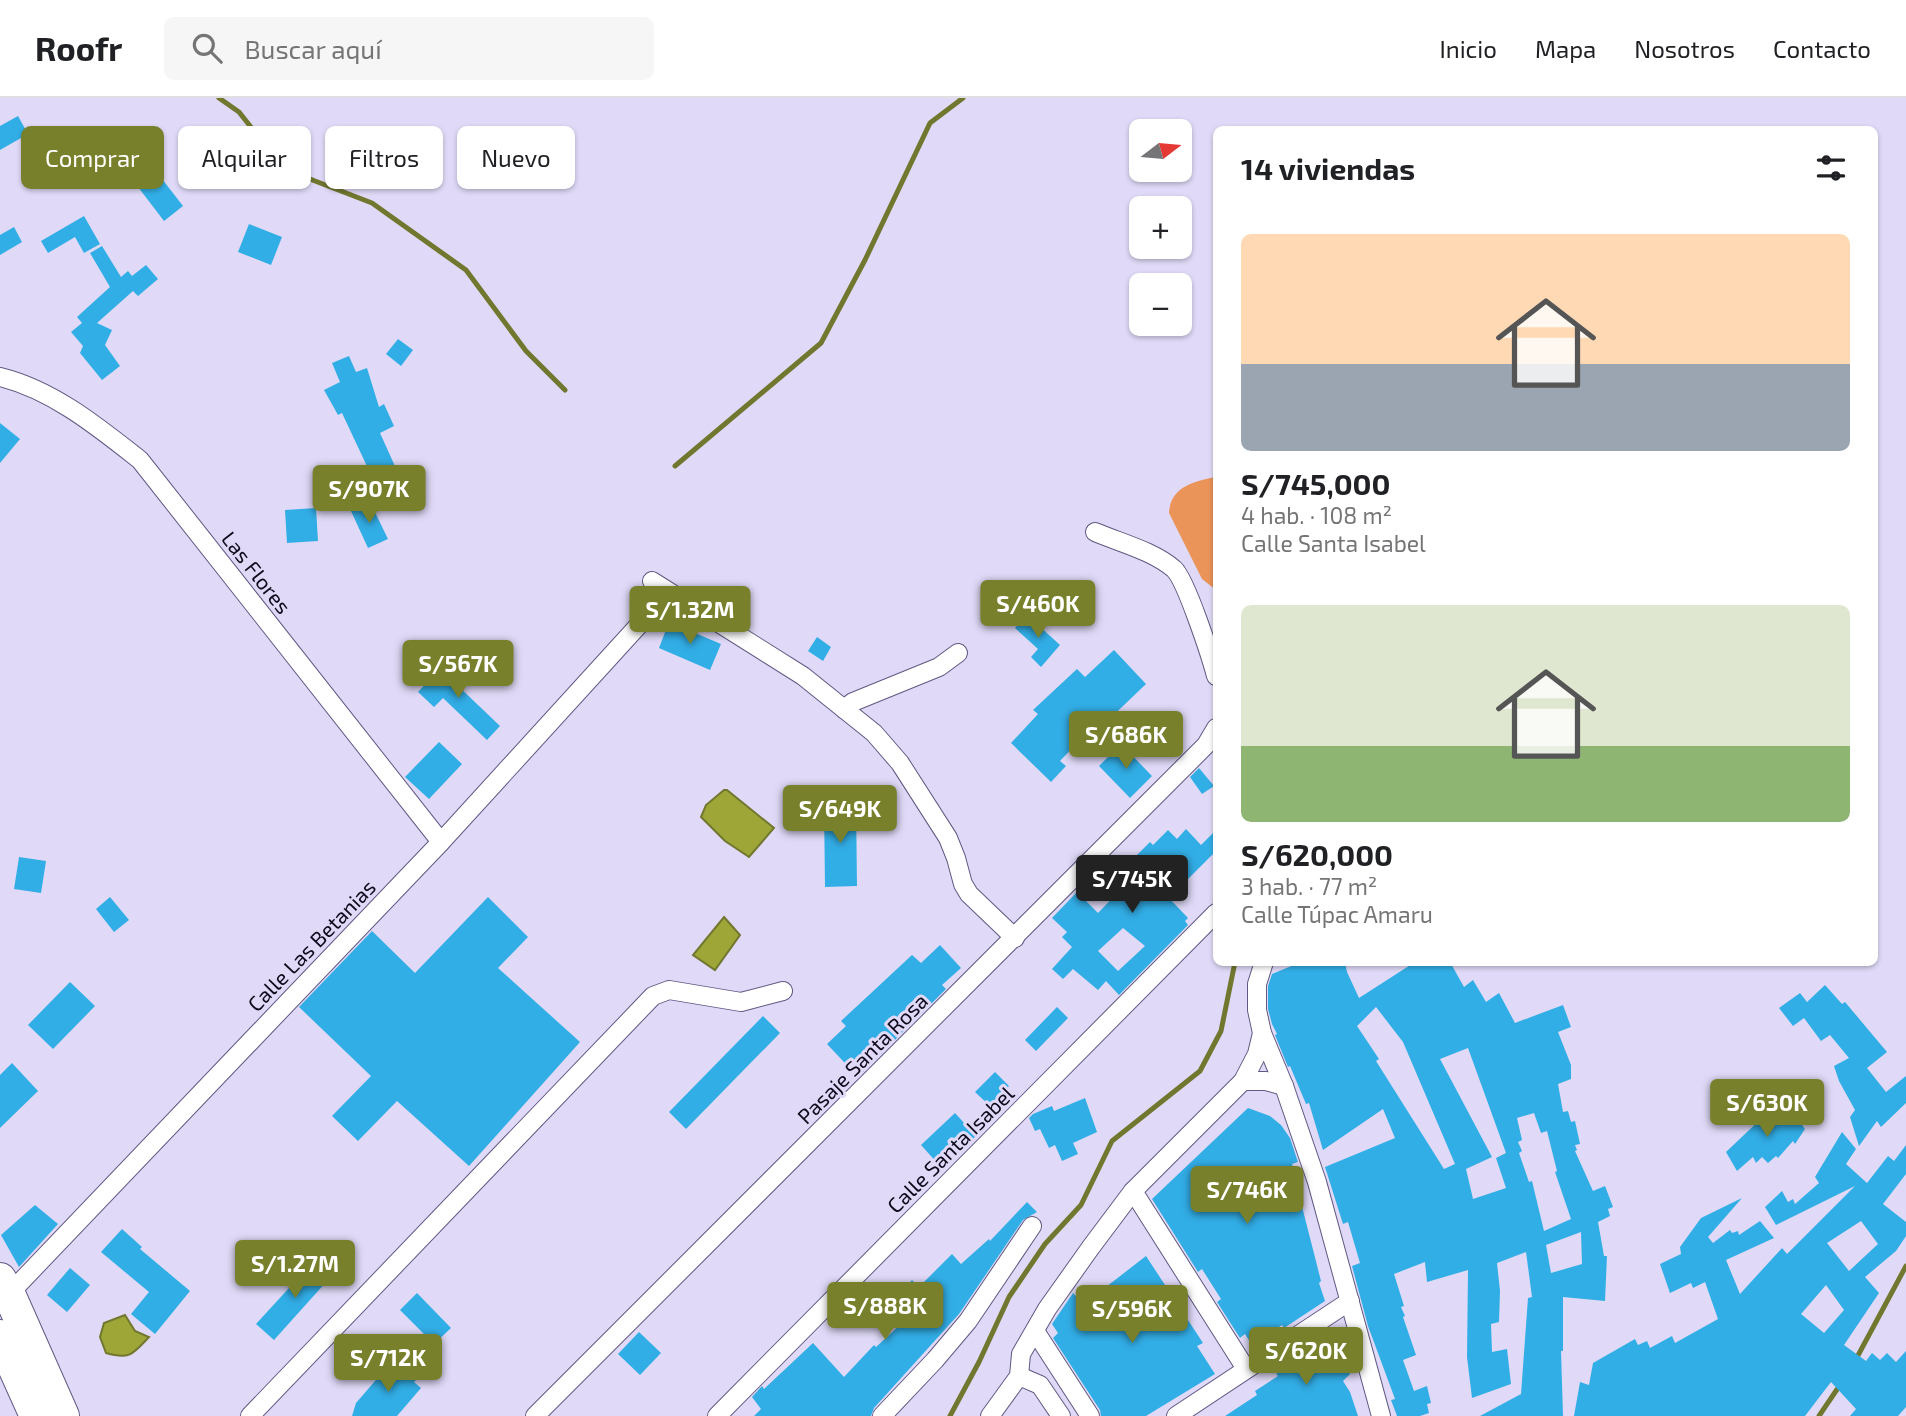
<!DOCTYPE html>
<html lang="es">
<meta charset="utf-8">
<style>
:root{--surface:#fff;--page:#f6f6f6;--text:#202124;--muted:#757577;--line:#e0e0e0;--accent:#79802b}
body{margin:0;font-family:"Exo 2",sans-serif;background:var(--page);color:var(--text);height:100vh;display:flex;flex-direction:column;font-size:26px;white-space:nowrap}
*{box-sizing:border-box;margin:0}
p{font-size:23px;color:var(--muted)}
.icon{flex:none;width:38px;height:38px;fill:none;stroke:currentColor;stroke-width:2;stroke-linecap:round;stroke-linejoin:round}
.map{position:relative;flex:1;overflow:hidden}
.sheet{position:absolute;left:1213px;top:28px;width:665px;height:840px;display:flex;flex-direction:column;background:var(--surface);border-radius:10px;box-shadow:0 2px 5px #0004}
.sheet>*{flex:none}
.top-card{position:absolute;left:21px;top:28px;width:665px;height:63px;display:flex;gap:14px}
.needle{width:46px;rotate:74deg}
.buttons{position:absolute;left:1129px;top:21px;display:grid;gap:14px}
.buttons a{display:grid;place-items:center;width:63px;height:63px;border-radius:10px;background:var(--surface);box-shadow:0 2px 5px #0004;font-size:35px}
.price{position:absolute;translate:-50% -60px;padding:0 16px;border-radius:7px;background:var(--accent);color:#fff;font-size:23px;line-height:46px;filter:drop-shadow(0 2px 4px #0008)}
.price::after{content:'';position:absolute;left:50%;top:42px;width:21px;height:16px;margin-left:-10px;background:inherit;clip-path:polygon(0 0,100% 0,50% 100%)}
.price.active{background:#222;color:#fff}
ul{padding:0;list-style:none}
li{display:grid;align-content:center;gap:14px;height:371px;padding:0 28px}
li span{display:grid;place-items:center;height:217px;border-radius:10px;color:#555}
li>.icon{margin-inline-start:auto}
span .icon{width:126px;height:126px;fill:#fffc;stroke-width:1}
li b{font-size:30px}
h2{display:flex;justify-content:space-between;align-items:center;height:84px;padding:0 28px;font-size:30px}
.tag{padding:0 24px;border-radius:10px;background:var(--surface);box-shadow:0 2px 5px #0004;font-size:24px;line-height:63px}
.tag.active{background:var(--accent);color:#fff}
header{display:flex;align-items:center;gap:42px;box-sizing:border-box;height:98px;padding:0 35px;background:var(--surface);border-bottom:2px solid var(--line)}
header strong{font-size:33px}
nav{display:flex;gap:38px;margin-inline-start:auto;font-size:24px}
.search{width:490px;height:63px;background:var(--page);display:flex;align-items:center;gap:18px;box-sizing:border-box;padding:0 24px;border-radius:10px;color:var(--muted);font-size:26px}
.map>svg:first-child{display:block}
.green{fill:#eb9459}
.water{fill:#9da637;stroke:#72772f;stroke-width:2}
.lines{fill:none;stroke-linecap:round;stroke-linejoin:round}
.stream{stroke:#72772f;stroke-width:5}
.building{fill:#32aee7;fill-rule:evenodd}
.street-casing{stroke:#615883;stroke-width:20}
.highway-casing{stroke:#615883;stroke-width:34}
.street{stroke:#fff;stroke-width:18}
.highway{stroke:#fff;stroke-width:32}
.labels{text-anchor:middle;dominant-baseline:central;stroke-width:6;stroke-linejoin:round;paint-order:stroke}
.street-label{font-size:21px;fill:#0e0a1b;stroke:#e0daf8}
</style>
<header>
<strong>Roofr</strong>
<div class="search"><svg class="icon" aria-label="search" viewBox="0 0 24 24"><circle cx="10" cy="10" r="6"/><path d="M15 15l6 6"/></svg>Buscar aquí</div>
<nav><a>Inicio</a><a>Mapa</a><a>Nosotros</a><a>Contacto</a></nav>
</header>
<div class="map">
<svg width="1906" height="1318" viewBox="0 0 1906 1318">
<rect width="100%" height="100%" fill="#e0daf8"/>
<path class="green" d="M1216,379v113l-14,-11 -33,-66c1,-26 25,-32 47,-36z"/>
<g class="water">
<polygon points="724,692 727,692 774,730 749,759 725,743 701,719 706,707"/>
<polygon points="1113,773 1118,779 1113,793 1103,800 1097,798 1090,788 1094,778"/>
<polygon points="724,819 740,837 715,872 693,857"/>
<path d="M125,1217l10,16 14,6c-16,17 -19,23 -43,16l-6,-16 4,-14z"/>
</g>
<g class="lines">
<g class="stream">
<polyline points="219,0 239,14 284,71 372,105 466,172 526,253 565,292"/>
<polyline points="675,368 821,245 865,162 930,25 963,0"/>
<polyline points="1855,1263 1906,1168"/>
<polyline points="950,1318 979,1264 1009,1199 1045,1146 1081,1107 1112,1043 1200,973 1221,933 1235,864"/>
<polyline points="1819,1318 1840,1287"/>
</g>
</g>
<g class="building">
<polygon points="18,18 28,36 0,52 0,28"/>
<polygon points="124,32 183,108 164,123 106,47"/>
<polygon points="84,118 100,146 84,155 75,139 48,155 41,143"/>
<polygon points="249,126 282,139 271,167 238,154"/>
<polygon points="14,129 22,144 0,157 0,137"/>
<polygon points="102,148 121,179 128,173 132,178 146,167 158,181 138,198 133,193 97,225 112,232 105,247 120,268 102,282 80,255 83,248 71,234 82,225 77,219 110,189 90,155"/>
<polygon points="398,241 413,252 401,268 386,256"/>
<polygon points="349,258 356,274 367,270 379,309 384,306 394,328 380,335 403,386 380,396 342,315 338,317 324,292 340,284 332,265"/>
<polygon points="0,325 20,341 0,365"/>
<polygon points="370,404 388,441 368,450 351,413"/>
<polygon points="316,410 318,443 287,445 285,412"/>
<polygon points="1027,517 1060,547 1041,569 1031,559 1038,551 1015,530"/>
<polygon points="669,524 721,546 710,572 659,550"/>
<polygon points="817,539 831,549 823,563 808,553"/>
<polygon points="1114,552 1146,586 1100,630 1096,625 1060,663 1066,668 1051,684 1011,645 1038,616 1033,612 1077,571 1085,579"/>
<polygon points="445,565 461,581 456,586 500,628 487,642 443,600 434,609 418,594"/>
<polygon points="439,644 462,666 429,701 405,679"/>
<polygon points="1121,646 1152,678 1130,700 1099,668"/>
<polygon points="1199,670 1214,688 1202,696 1190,679"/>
<polygon points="824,706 856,706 857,788 825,789"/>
<path d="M1186,731l15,16 15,-15v21l-47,47 19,20 -3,3 3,4 -69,70 -13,-14 -8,9 -25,-21 -10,10 -11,-10 20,-22 -10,-10 5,-5 -15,-14 25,-26 21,21 30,-31 -9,-9 31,-31 3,3 15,-15 9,9zM1123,830l22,18 -27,25 -20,-20z"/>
<polygon points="19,759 46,763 41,795 14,791"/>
<polygon points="110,799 129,822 114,834 96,811"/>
<polygon points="488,799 528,839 498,870 580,944 469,1068 397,1003 358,1043 332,1018 371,978 299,909 372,833 415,875"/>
<polygon points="940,847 961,870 942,887 946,891 858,979 827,946 846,928 841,923 912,857 921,865"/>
<path d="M1301,864h44l2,10 12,26 56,-36h35l14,25 9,-7 13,22 13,-9 16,30 48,-18 8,22 -13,5 13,33v14l-13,5 5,28 5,-1 3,11 4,-1 5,23 -5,1 2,5 -2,1 18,40 12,-5 8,21 -5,2 2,7 -12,6 6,34h3l-2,45 -42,-4v54h-2l2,65h-83l41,-22 7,-96 4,-1 -6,-45 -29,11 3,28 -1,31 -8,2 1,28 15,-3 4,35 -39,14 -5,-41 1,-87 -41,12 -2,-20 -31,12 10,32 -3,1 4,9 -2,1 13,38 -13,5 11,31 13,-5 4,17 -4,1 2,9 -9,3h-23l-6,-16 4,-1 -27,-73 -16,-60 8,-3 -12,-41 -5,2 -18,-57 70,-29 -12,-29 -60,41 -14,-47 -3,1 -16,-38 -2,1 -13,-32 2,-1 -5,-10 -4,-15v-23l4,-12zM1376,909l27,35 52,122 -11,5 -68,-108 3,-2 -22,-33zM1468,950l38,105 -10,5 10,30 -33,11 -7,-30 26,-12 -52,-98zM1534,1015l7,20 6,-2 10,40 -2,1 16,47 -27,12 -12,-50 -3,1 -10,-29 3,-2 -4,-9 4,-2 -5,-22zM1581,1134l1,32 -31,9 -5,-28z"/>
<polygon points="70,884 95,908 53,951 28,927"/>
<polygon points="1825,887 1842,906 1845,904 1887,954 1867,970 1886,994 1906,978 1906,1005 1881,1029 1877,1023 1859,1048 1850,1019 1855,1012 1839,983 1834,968 1849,960 1830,937 1821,943 1804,920 1793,928 1779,910 1800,895 1807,904"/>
<polygon points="1057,909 1068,920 1036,953 1025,942"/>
<polygon points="763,918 780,935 686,1031 669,1014"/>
<polygon points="12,965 38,993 0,1030 0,977"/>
<polygon points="995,974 1009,988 990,1008 975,994"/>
<polygon points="1085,1000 1097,1034 1073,1045 1078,1056 1062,1063 1055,1047 1049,1050 1040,1031 1035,1033 1029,1020 1033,1016 1052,1008 1054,1013"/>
<polygon points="1783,1007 1791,1018 1793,1014 1805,1031 1795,1046 1793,1043 1778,1060 1776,1058 1768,1065 1762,1059 1756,1065 1753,1059 1737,1073 1726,1054 1766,1016 1772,1021"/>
<polygon points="1248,1010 1270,1018 1281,1027 1290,1040 1298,1064 1292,1066 1294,1072 1289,1075 1293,1082 1295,1081 1321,1183 1319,1185 1325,1203 1284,1230 1282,1227 1252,1247 1245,1236 1240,1240 1217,1204 1221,1201 1202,1171 1198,1174 1152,1101"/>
<polygon points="955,1015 976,1038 965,1048 962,1044 939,1067 921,1047"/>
<path d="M1842,1034l14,17 -10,15 21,19 21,-27 6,5 12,-16v29l-23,30 23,18v14l-10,15 -31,26 14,16 -35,52 22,16 6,-8 8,7 7,-7 9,9 10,-11v56l-8,9h-48l6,-7 -25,-27 -26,34h-231l6,-34 9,3 4,-22 42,-24 3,6 9,-4 3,7 22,-12 3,7 43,-24 -13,-37 -12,6 -2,-5 -21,10 -10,-29 21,-10 -1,-7 21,-29 41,-20 -34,39 5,6 17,-13 2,3 6,-2 1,4 21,-14 14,17 -48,22 14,34 42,-46 5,6 68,-68 -79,39 -11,-18 17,-16 6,11 5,-3 2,5 24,-21 -4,-6zM1861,1123l17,23 -29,27 -22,-28zM1826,1187l18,25 -20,23 -23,-19z"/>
<polygon points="1027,1104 1037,1114 1023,1122 959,1216 874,1310 871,1318 754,1318 761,1311 752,1299 762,1288 764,1291 813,1245 844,1279 874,1247 876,1249 900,1227 884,1211 912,1182 919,1189 952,1156 961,1166 989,1141 990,1143"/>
<polygon points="35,1107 58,1126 19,1169 1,1137"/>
<polygon points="122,1131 142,1149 140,1151 190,1193 155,1236 131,1216 149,1194 101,1154"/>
<polygon points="1146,1158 1203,1245 1197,1248 1215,1276 1146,1318 1101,1318 1100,1312 1053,1240 1058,1235 1052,1226 1073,1195 1084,1206"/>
<polygon points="322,1160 336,1173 274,1242 256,1226 300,1178 303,1181"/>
<polygon points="70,1170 90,1187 67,1214 47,1197"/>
<polygon points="417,1195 451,1230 434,1246 400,1212"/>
<polygon points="639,1234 661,1255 640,1277 618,1256"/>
<polygon points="1337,1234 1350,1276 1343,1283 1350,1294 1358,1318 1225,1318 1257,1297 1255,1293 1278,1278 1276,1276"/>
<polygon points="403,1266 419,1279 414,1284 421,1290 397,1318 352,1318 356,1305 388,1268 395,1275"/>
</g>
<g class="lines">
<defs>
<g id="street">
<path d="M0,279c53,13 98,50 140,83l301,382"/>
<path d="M1095,434c26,11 58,19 79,37 12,11 37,88 42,107"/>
<polyline points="652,483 803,578 874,635 900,665 948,740 956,760 963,786 969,796 1015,840"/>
<polyline points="844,611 853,604 939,569 958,555"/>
<polyline points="1264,864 1257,886 1257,912 1262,935 1284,988 1317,1084 1381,1318"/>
<polyline points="1243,983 1266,983 1284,988"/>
<polyline points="1133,1093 1246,1271"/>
<polyline points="3,1199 9,1196 441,744 648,517"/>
<polyline points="1035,1233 1090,1318"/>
<polyline points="1019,1278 1040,1287 1061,1318"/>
<polyline points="250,1318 653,898 669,892 741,904 783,893"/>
<polyline points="535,1318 1206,647 1216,630"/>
<polyline points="717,1318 1216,815"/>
<polyline points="882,1318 935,1262 968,1223 1032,1128"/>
<polyline points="990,1318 1019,1278 1021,1256 1047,1211 1091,1149 1133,1093 1243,983 1257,956 1262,935"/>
<polyline points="1176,1318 1350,1203"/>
</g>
<g id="highway">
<polyline points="0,1181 9,1196 63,1318"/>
<polyline points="0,1238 36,1318"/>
</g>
</defs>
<use href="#street" class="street-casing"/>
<use href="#highway" class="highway-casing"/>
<use href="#street" class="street"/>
<use href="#highway" class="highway"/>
</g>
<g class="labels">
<g class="street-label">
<text transform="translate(257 474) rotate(52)">Las Flores</text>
<text transform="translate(311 847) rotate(-46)">Calle Las Betanias</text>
<text transform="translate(862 960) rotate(-45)">Pasaje Santa Rosa</text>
<text transform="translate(950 1051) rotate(-45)">Calle Santa Isabel</text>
</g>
</g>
</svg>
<div class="buttons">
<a><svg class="needle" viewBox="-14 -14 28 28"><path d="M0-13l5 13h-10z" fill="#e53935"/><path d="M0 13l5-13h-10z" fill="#757577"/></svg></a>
<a>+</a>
<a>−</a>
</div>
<b class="price" style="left:369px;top:427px">S/907K</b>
<b class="price" style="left:1038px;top:542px">S/460K</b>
<b class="price" style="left:690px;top:548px">S/1.32M</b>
<b class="price" style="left:458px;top:602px">S/567K</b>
<b class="price" style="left:1126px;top:673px">S/686K</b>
<b class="price" style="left:840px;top:747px">S/649K</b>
<b class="price active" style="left:1132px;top:817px">S/745K</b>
<b class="price" style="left:1767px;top:1041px">S/630K</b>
<b class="price" style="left:1247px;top:1128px">S/746K</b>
<b class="price" style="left:295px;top:1202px">S/1.27M</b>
<b class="price" style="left:885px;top:1244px">S/888K</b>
<b class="price" style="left:1132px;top:1247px">S/596K</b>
<b class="price" style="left:1306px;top:1289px">S/620K</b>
<b class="price" style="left:388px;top:1296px">S/712K</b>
<div class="top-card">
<a class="tag active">Comprar</a>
<a class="tag">Alquilar</a>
<a class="tag">Filtros</a>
<a class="tag">Nuevo</a>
</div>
<section class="sheet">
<h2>14 viviendas<svg class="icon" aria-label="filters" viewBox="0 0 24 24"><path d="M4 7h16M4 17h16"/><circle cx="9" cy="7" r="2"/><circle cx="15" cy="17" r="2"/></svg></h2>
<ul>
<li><span style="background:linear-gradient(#ffd9b3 60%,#9aa5b1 0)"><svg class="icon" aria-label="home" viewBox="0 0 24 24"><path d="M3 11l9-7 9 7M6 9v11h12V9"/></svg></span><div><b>S/745,000</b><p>4 hab. · 108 m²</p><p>Calle Santa Isabel</p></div></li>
<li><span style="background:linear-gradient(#dfe7d0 65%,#8fb573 0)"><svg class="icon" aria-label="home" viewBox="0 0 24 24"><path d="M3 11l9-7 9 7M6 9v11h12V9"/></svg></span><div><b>S/620,000</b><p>3 hab. · 77 m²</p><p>Calle Túpac Amaru</p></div></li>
</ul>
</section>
</div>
